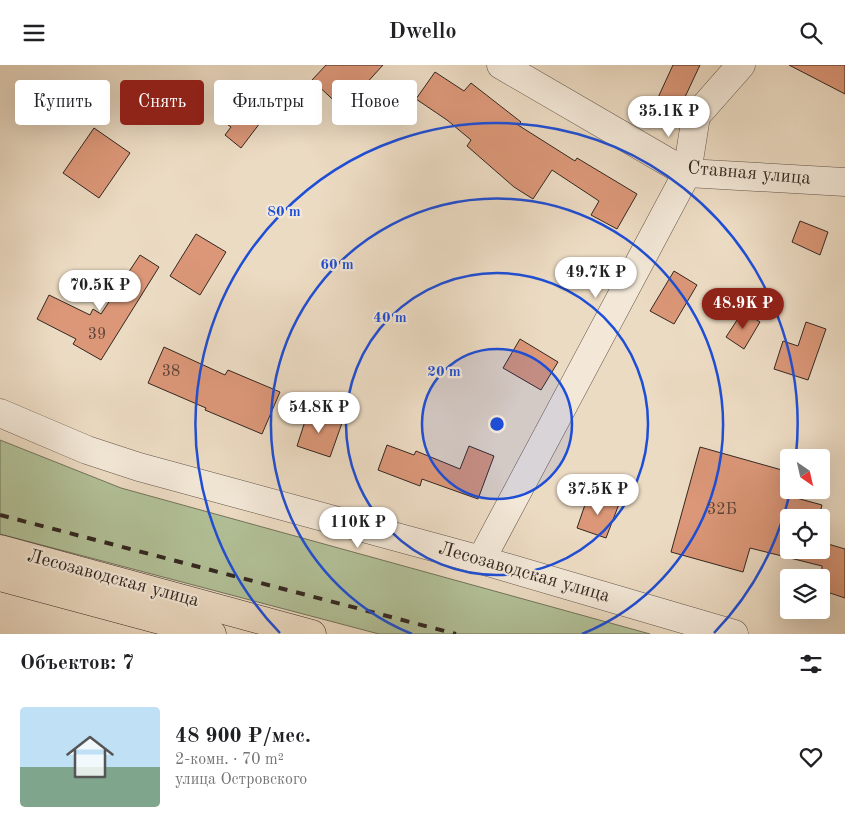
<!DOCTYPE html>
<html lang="ru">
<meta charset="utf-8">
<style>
:root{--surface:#fff;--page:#f2f2f2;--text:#202124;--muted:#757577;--accent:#8f2418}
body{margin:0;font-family:"Old Standard TT",serif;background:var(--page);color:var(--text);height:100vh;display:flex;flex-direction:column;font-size:19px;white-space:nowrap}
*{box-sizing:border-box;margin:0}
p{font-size:16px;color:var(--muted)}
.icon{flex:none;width:28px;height:28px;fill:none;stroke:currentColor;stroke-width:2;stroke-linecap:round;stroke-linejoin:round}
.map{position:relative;height:569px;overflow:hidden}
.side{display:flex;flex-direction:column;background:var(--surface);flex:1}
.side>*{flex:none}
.hud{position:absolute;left:15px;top:15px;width:500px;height:45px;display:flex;gap:10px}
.needle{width:32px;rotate:146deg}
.controls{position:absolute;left:780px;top:384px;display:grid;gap:10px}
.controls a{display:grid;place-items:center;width:50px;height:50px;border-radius:5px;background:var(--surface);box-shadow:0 5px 20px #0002;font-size:25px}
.price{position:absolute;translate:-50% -42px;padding:0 11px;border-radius:18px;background:#fff;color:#222;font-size:16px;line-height:32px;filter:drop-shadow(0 1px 2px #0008)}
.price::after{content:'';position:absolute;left:50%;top:30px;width:15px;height:11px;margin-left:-8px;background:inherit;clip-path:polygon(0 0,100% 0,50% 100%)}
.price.selected{background:var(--accent);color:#fff}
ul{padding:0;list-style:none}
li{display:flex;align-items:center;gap:15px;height:125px;padding:0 20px}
li span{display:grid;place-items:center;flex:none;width:140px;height:100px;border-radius:5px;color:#555}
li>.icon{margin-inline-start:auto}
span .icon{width:60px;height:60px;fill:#fffc;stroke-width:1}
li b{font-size:21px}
h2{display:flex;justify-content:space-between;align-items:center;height:60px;padding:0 20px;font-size:21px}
.chip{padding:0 18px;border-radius:5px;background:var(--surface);box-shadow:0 5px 20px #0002;font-size:18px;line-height:45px}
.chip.selected{background:var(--accent);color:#fff}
header{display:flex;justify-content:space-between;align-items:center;height:65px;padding:0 20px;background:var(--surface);font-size:22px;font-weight:600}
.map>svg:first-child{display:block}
.green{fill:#b2c198;stroke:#72745c}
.building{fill:#db9778;stroke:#332721}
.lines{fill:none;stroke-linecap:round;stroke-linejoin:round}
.minor-casing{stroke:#61544a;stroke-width:29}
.tertiary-casing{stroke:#61544a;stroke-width:29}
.primary-casing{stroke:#332721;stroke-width:29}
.minor{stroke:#f3e8d8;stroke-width:28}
.tertiary{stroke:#f3e8d8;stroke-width:28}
.primary{stroke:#ecdbc3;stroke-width:28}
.rail{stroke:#332721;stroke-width:4;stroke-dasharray:9 9;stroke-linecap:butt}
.ring{fill:none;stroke:#1d4ed8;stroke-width:2.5}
.labels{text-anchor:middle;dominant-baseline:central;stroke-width:4.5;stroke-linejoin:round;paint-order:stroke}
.number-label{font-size:16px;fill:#5d4337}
.street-label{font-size:19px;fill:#332721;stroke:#f3e8d8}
.centre{fill:#1d4ed8;stroke:#f3e8d8;stroke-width:2.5}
.ring-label{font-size:15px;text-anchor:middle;font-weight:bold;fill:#1d4ed8;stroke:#f3e8d8;stroke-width:4.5;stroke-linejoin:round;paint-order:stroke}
</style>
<header><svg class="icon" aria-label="menu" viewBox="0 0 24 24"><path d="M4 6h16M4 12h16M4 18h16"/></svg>Dwello<svg class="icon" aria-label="search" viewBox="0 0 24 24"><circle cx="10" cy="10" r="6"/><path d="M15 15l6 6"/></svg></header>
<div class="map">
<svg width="845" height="569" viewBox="0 0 845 569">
<rect width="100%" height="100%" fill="#ecdbc3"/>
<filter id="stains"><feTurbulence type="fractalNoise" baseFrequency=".004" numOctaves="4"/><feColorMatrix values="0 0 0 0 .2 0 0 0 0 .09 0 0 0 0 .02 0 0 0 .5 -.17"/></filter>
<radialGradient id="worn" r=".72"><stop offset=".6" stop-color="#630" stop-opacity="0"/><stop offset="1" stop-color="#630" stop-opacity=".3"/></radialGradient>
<polygon class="green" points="0,375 121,423 650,569 379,569 0,469"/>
<g class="building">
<polygon points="326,0 383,0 362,23 364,25 345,46 312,15"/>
<polygon points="673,0 700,0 678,47 656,37"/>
<polygon points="789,0 845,0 845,29"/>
<polygon points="435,7 464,26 471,18 521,57 518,60 575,96 577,93 637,129 617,164 591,150 599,136 552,105 533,134 514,122 467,81 471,75 447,55 416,34"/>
<polygon points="239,36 263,54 241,83 225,70 231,62 224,57"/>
<polygon points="94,63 130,88 99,133 63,108"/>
<polygon points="800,156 828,167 820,190 792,177"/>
<polygon points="196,169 226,187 200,230 170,211"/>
<polygon points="140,190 159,202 101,295 73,279 76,274 37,254 49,230 90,250 93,244 101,249"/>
<polygon points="674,206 697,220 674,259 650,246"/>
<polygon points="743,246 760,257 744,284 726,272"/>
<polygon points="806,257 826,264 808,315 774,304 783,276 798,281"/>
<polygon points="520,274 558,297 541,325 503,303"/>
<polygon points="164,282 225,310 228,305 280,327 262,369 205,345 206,343 148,318"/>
<polygon points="308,347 342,358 330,392 297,381"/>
<polygon points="387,380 414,390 416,386 460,404 469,381 494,391 478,434 422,414 420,421 378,405"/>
<polygon points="700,382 789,407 789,431 822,440 819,452 789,452 789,485 821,485 821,477 845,484 845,533 821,525 822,501 750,483 743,507 671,487"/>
<polygon points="589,428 619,439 606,473 577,463"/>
</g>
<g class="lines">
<defs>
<g id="minor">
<polyline points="501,0 687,108 845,117"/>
<polyline points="481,495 687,108 696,51 741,0"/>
</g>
<polyline id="tertiary" points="0,348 87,385 139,402 481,495 734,569"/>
<g id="primary">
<polyline points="0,484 312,569"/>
<polyline points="0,512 212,569"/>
</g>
</defs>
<use href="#minor" class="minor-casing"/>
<use href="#tertiary" class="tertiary-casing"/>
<use href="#primary" class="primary-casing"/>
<use href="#minor" class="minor"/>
<use href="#tertiary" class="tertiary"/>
<use href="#primary" class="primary"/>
<polyline class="rail" points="0,450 456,569"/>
</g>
<circle cx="497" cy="359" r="75" fill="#1d4ed8" fill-opacity=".12"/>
<g class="ring">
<circle cx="497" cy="359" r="75"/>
<circle cx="497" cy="359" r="151"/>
<path d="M412 569A226 226 0 1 1 582 569"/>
<path d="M790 427A301 301 0 0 1 714 568M280 568A301 301 0 1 1 796 390"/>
</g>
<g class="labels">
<g class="number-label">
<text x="97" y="270">39</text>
<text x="171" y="307">38</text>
<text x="722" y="445">32Б</text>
</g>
<g class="street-label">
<text transform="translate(749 109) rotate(5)">Ставная улица</text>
<text transform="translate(524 508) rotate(16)">Лесозаводская улица</text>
<text transform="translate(113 514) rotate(15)">Лесозаводская улица</text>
</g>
</g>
<circle cx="497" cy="359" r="8" class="centre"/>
<g class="ring-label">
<text x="284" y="151">80 m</text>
<text x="337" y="204">60 m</text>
<text x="390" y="257">40 m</text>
<text x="444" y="311">20 m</text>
</g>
<rect width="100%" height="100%" filter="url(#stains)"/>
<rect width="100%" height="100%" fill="url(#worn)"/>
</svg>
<div class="controls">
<a><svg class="needle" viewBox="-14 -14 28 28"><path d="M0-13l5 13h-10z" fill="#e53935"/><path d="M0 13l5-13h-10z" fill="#757577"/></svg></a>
<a><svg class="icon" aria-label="locate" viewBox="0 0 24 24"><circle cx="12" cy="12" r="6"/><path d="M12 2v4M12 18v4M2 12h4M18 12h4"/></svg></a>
<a><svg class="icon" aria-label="layers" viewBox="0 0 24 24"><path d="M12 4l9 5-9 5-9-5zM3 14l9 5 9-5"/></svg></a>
</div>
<b class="price" style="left:669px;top:73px">35.1K ₽</b>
<b class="price" style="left:596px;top:234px">49.7K ₽</b>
<b class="price" style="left:100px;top:247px">70.5K ₽</b>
<b class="price selected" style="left:743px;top:265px">48.9K ₽</b>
<b class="price" style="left:319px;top:369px">54.8K ₽</b>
<b class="price" style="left:598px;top:451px">37.5K ₽</b>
<b class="price" style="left:358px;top:484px">110K ₽</b>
<div class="hud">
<a class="chip">Купить</a>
<a class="chip selected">Снять</a>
<a class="chip">Фильтры</a>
<a class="chip">Новое</a>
</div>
</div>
<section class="side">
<h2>Объектов: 7<svg class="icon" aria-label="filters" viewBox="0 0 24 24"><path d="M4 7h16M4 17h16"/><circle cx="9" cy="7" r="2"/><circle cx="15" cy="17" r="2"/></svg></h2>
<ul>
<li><span style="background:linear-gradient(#bfe0f5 60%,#7fa58c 0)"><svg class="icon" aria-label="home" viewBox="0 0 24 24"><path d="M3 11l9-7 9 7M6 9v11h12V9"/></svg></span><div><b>48 900 ₽/мес.</b><p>2-комн. · 70 m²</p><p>улица Островского</p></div><svg class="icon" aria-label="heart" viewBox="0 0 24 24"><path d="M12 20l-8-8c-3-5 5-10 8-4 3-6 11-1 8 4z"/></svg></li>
</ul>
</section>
